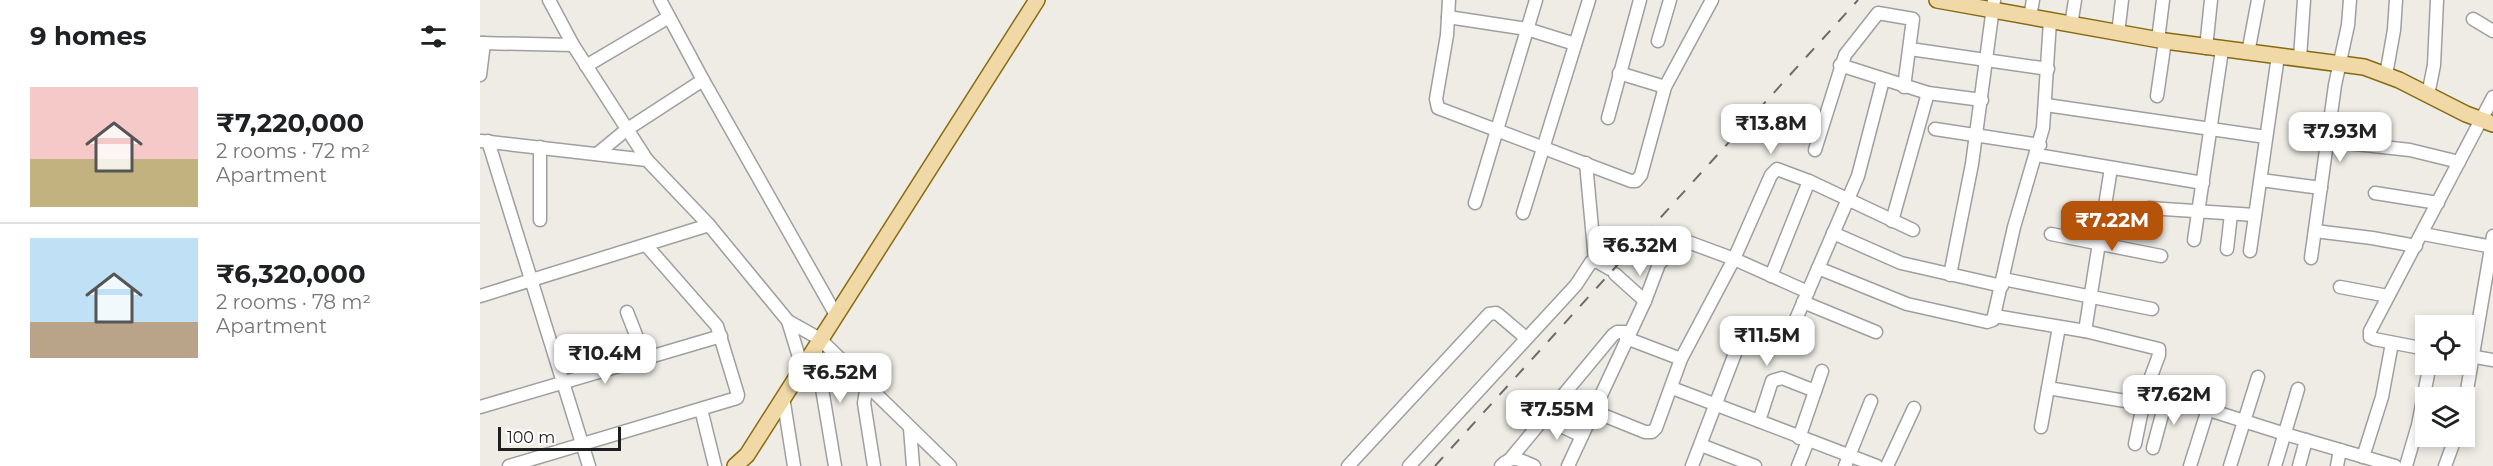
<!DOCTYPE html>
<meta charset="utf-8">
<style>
:root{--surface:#fff;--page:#f6f6f6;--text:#202124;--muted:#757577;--line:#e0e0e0;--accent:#b45309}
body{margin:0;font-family:Montserrat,sans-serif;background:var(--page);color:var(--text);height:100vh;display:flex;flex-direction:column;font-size:22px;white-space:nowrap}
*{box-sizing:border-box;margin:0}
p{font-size:20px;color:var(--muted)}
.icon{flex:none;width:33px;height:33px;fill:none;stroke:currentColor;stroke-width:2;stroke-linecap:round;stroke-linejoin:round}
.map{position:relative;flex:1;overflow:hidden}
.details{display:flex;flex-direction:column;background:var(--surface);width:480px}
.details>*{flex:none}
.buttons{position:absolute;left:1935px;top:315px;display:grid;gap:12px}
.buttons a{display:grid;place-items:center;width:60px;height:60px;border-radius:0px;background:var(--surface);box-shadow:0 3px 9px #0003;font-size:30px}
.scale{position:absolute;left:18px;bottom:15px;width:123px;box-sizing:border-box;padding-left:6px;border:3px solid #1e1e1e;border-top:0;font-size:16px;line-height:21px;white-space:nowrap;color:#1e1e1e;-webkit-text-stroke:4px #fff;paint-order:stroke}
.price{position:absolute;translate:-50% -51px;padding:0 14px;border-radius:12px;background:#fff;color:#222;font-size:20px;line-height:39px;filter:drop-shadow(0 2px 3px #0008)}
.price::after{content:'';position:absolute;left:50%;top:36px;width:18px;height:14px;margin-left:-9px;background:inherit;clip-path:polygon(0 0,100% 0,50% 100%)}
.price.selected{background:var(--accent);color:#fff}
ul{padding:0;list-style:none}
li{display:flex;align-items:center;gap:18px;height:150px;padding:0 30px}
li+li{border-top:2px solid var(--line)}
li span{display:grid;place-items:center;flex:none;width:168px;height:120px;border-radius:0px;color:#555}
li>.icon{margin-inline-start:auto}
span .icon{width:72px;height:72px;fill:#fffc;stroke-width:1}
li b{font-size:26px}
h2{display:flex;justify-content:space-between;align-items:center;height:72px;padding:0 30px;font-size:26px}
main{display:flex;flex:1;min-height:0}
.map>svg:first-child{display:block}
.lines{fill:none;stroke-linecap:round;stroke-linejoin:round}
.minor-casing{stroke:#9f9f9f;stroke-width:15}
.major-casing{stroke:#876b11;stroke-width:18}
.minor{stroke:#fff;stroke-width:12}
.major{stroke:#f1d8a7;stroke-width:15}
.rail{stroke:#6c6c6c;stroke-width:2;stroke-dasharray:12 12;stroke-linecap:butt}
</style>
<main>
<section class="details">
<h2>9 homes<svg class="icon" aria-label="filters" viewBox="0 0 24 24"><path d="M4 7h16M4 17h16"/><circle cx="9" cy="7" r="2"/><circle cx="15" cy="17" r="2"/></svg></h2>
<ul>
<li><span style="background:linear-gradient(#f6c9c9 60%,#c2b280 0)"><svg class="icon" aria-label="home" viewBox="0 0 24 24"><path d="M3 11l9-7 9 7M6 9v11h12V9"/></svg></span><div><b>₹7,220,000</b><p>2 rooms · 72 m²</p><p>Apartment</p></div></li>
<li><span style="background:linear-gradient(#bfe0f5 70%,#b9a48a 0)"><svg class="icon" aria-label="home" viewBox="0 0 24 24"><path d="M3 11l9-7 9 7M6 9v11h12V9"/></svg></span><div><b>₹6,320,000</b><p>2 rooms · 78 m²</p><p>Apartment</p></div></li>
</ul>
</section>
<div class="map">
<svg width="2013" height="466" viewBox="0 0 2013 466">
<rect width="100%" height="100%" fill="#eeece5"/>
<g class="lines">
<defs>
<g id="minor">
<polyline points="69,0 93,45 167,160 229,225 308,321 340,339 470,466"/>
<polyline points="180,0 223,80 356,315"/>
<polyline points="969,0 967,35 956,99 958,108 1151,181 1156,181 1161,175 1185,87 1232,0"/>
<polyline points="968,17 1047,29 1095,44"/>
<polyline points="1550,17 1553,0"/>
<polyline points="1993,19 2013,31"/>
<polyline points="1591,25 1595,0"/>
<polyline points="1638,33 1642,0"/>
<polyline points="1678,40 1683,0"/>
<polyline points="1178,41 1190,0"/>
<polyline points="0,43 93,45"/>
<polyline points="1726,48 1731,0"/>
<polyline points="1430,49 1568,69"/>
<polyline points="1768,53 1778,0"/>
<polyline points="1820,58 1824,0"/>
<polyline points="1360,65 1448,93 1502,100"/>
<polyline points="106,66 189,17"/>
<polyline points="1139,73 1185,87"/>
<polyline points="0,75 4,43"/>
<polyline points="1906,75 1914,30 1916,0"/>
<polyline points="1948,95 1954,65 1957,0"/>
<polyline points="1677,96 1685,41"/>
<polyline points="1566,105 1786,137"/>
<polyline points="1128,118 1160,0"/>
<polyline points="1455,129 1560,145"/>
<polyline points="1,141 167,160"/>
<polyline points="8,141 109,466"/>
<polyline points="1848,141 1930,150 1979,162"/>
<polyline points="1335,150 1365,55 1398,13 1433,19 1424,87"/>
<polyline points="117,154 146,130 223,80"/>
<polyline points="1557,155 1723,183"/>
<polyline points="1106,163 1115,261"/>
<polyline points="1781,180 1841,188"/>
<polyline points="1895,193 1958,203"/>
<polyline points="995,203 1056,0"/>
<polyline points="1669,208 1775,215"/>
<polyline points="1043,213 1109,0"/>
<polyline points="60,220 60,147"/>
<polyline points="1412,221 1448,93"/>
<polyline points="1835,231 1892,238 1936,246"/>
<polyline points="1353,233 1421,263 1522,286"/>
<polyline points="1571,234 1681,256"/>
<polyline points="1943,234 2013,247"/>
<polyline points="1714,240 1742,50"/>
<polyline points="1747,249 1751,214"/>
<polyline points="1770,251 1798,56"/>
<polyline points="1831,258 1855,85 1868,25 1870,0"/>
<polyline points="1338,268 1427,304 1507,322 1513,320 1534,227 1563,128 1570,21"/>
<polyline points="1135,274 1165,301"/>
<polyline points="1470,275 1492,164 1514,0"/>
<polyline points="1291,276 1329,181"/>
<polyline points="1523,279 1672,309"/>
<polyline points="1860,287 1908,296"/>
<polyline points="0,296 229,225"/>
<polyline points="1323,302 1396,332"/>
<polyline points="147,312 165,358"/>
<polyline points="1515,316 1605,331 1679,349 1679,355 1666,390 1655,444"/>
<polyline points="308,321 322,367"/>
<polyline points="1605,331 1631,168"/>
<polyline points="1310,333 1378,176 1403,80"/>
<polyline points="1146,338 1201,359"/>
<polyline points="335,347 355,466"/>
<polyline points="1946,349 1894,339 1890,337 1890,331 2013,97"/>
<polyline points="1984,355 2013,360"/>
<polyline points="387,385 384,403 394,466"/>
<polyline points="1192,388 1397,466"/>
<polyline points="1568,388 1663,404"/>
<polyline points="1666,390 1805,434 1915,466"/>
<polyline points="303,397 314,466"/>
<polyline points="0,407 241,336"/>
<polyline points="1984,408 2013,236"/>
<polyline points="221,409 235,466"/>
<polyline points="1113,411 1165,432 1172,432 1176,428 1201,359 1254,259 1291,175 1297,169 1329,181 1433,230"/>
<polyline points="1064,418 1102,436"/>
<polyline points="1279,421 1292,381 1302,378 1335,391"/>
<polyline points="1561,427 1579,327"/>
<polyline points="430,428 433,466"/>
<polyline points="1319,438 1342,371"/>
<polyline points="1221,445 1275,466"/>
<polyline points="1673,448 1687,396"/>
<polyline points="1883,457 1902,397 1912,343"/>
<polyline points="1031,458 1133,335 1137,332 1149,332"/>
<polyline points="29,466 257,398 258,395 237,326 166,245"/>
<polyline points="868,466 1009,314 1016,313 1019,315 1046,338"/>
<polyline points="929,466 1096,285 1111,262 1118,262 1130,269"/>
<path d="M1021,466c12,-12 19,-6 33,0"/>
<polyline points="1088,466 1165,301 1179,264 1201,242 1208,242 1254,259 1328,292"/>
<polyline points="1212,466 1259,343"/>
<polyline points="1318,466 1328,441"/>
<polyline points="1365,466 1391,401"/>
<polyline points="1407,466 1434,408"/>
<polyline points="1710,466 1728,409"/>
<polyline points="1750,466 1778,377"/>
<polyline points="1795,466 1818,389"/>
<polyline points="1819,466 1826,440"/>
<polyline points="1857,466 1860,450"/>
<polyline points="1926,466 1938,425 1950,364"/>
<polyline points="1965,466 1976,436"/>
</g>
<g id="major">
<polyline points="1457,0 1685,41 1884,67 1919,80 1986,114 2013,124"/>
<polyline points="255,466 267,455 557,0"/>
</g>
</defs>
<use href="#minor" class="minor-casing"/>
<use href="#major" class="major-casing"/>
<use href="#minor" class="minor"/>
<use href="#major" class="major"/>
<polyline class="rail" points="955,466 1378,0"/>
</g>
</svg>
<div class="buttons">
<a><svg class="icon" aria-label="locate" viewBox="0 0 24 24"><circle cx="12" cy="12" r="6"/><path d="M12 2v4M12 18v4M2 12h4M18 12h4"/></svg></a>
<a><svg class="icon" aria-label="layers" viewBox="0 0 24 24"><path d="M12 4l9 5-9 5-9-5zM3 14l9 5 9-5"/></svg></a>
</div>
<div class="scale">100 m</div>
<b class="price" style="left:1291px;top:155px">₹13.8M</b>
<b class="price" style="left:1860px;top:163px">₹7.93M</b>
<b class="price selected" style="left:1632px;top:252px">₹7.22M</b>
<b class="price" style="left:1160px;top:277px">₹6.32M</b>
<b class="price" style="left:1287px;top:367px">₹11.5M</b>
<b class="price" style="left:125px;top:385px">₹10.4M</b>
<b class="price" style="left:360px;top:404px">₹6.52M</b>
<b class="price" style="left:1694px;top:426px">₹7.62M</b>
<b class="price" style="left:1077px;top:441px">₹7.55M</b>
</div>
</main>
